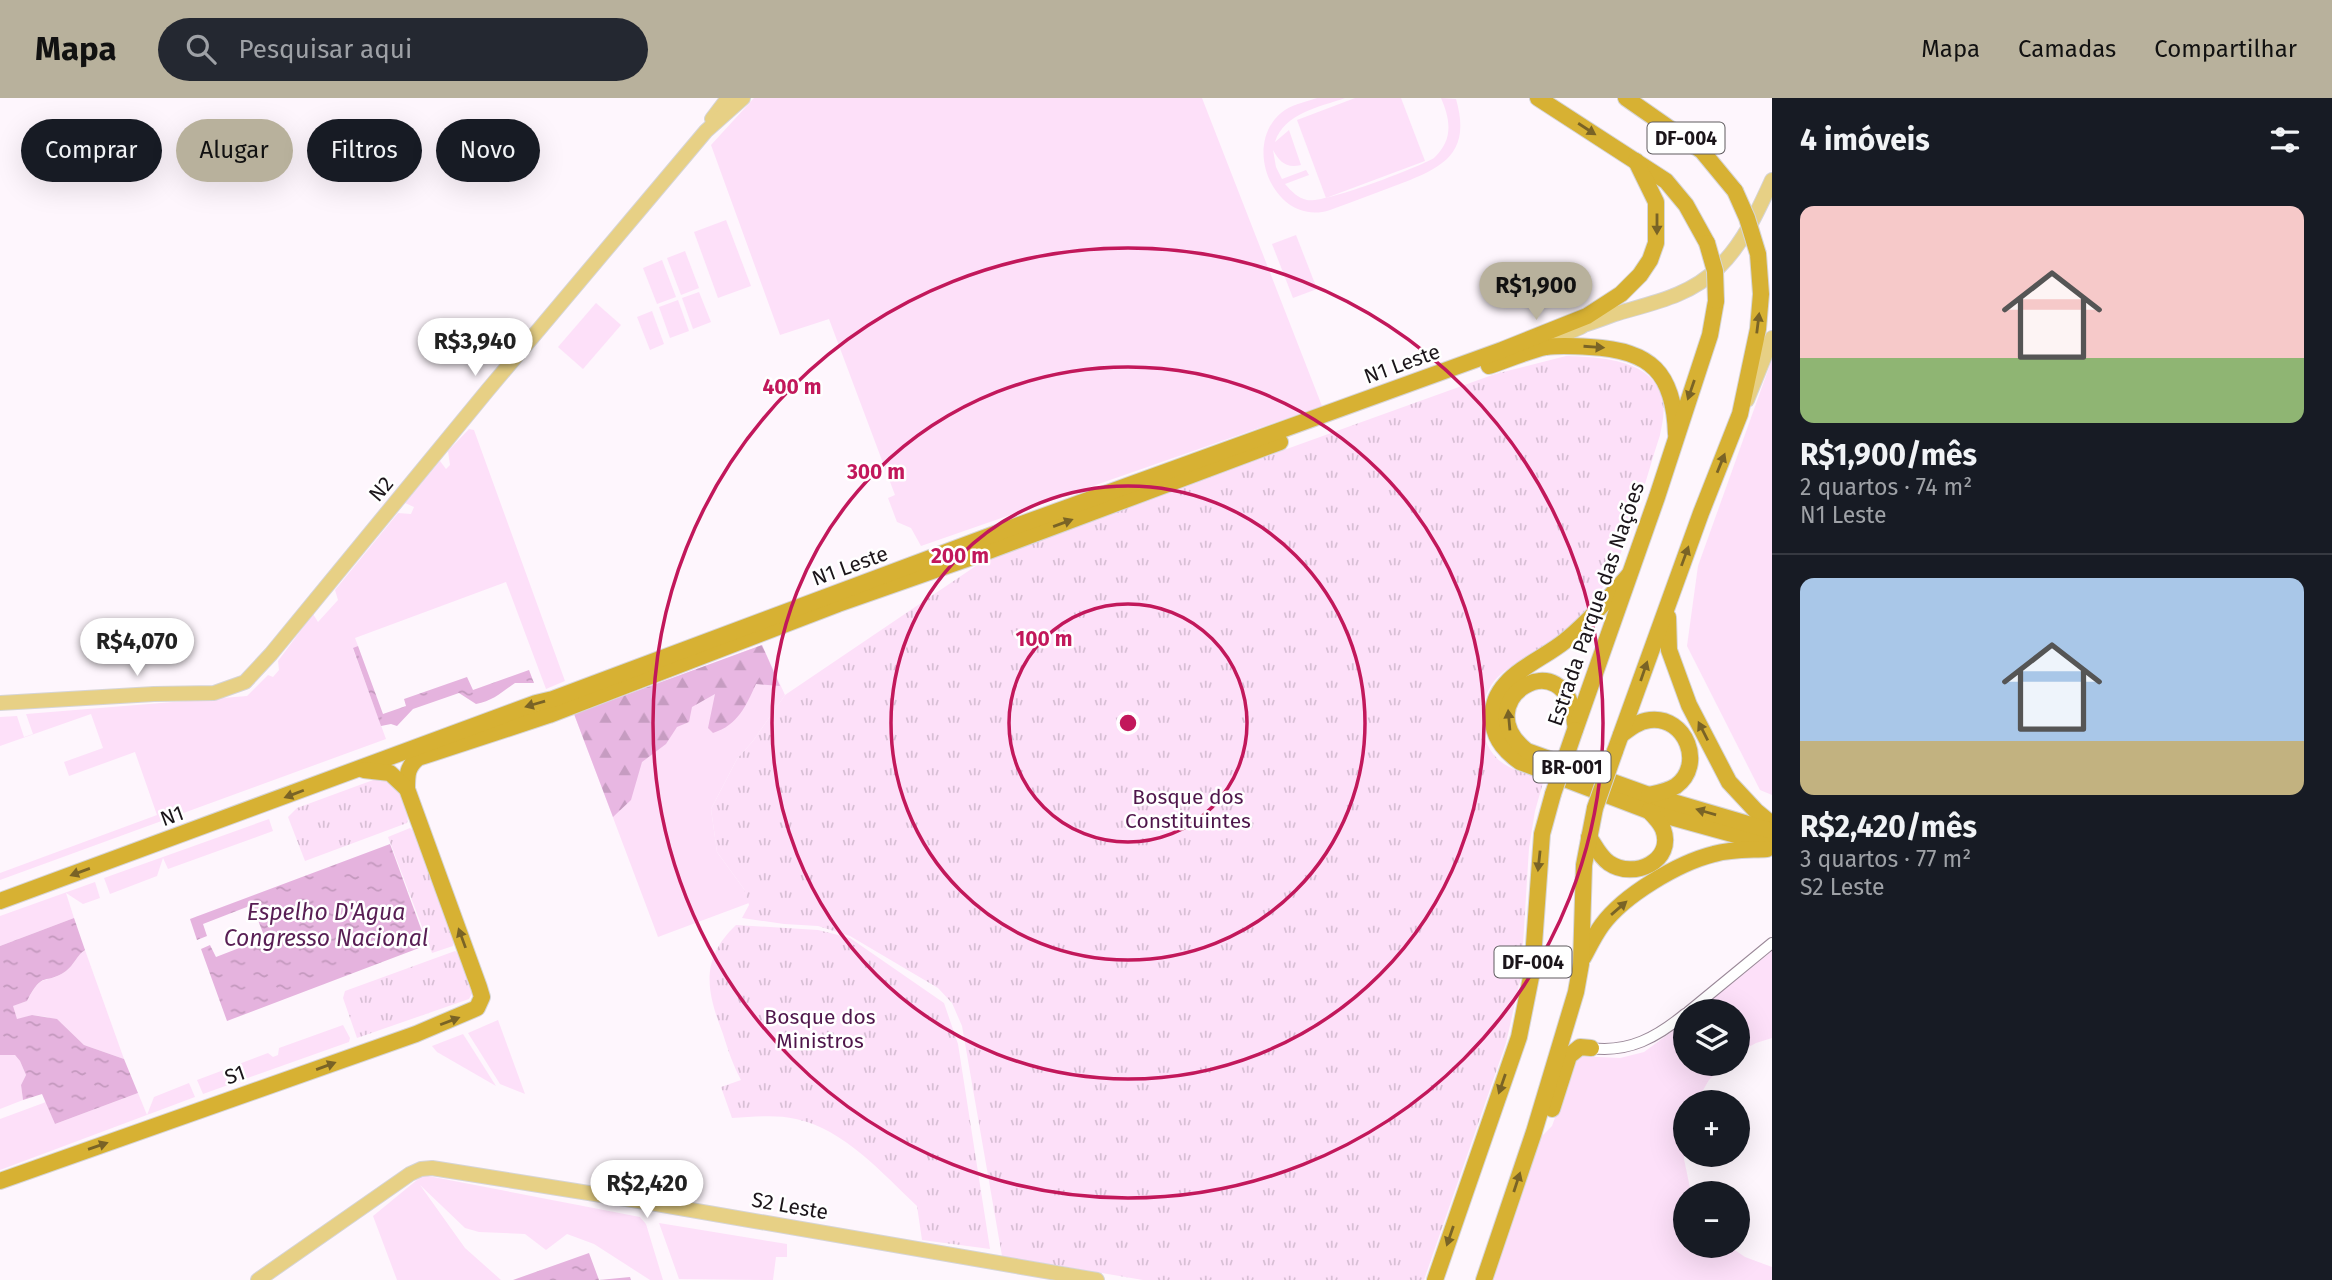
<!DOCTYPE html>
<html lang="pt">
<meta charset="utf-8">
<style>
:root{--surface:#171b24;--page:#242831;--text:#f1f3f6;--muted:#9ea1a6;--line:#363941;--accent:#b8b19c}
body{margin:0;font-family:"Fira Sans",sans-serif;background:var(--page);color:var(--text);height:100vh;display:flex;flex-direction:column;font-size:26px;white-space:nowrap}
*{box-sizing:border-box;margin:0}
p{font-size:23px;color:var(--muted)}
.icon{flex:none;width:38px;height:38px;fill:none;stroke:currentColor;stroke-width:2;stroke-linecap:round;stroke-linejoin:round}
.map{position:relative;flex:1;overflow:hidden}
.sheet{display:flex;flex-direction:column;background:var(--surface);width:560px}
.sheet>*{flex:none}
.top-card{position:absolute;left:21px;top:21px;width:665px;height:63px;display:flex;gap:14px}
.tools{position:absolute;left:1673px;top:901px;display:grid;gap:14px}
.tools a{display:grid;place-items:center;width:77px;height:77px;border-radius:50%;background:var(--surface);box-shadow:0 7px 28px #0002;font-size:35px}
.price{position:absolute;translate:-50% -60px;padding:0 16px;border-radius:24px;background:#fff;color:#222;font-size:23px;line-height:46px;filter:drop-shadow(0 2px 4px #0008)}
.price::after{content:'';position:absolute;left:50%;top:42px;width:21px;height:16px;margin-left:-10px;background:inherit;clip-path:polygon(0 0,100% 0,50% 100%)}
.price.active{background:var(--accent);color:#111}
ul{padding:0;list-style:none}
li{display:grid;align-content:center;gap:14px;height:371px;padding:0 28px}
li+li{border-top:2px solid var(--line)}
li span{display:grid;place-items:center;height:217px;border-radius:14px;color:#555}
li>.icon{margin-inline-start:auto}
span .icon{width:126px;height:126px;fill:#fffc;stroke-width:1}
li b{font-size:30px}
h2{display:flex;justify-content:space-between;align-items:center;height:84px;padding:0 28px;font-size:30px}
.chip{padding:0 24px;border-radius:32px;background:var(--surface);box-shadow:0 7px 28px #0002;font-size:24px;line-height:63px}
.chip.active{background:var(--accent);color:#111}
header{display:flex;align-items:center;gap:42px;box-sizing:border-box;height:98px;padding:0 35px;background:var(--accent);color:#111}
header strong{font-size:33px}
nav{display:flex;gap:38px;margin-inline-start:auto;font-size:24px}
.search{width:490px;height:63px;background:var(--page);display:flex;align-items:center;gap:18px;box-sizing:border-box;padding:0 24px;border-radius:38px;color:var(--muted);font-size:26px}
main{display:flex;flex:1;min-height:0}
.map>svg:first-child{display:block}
.green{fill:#fde0f9}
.forest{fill:url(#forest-firs)}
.park{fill:url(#park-tufts)}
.water{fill:url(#water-ripples)}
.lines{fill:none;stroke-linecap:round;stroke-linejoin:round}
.minor-casing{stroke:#9a8898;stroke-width:12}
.major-casing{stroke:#d6d5d6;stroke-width:16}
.highway-casing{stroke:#d6d5d6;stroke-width:18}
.minor{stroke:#fff;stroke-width:10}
.major{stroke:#e7d085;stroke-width:14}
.highway{stroke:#d7b133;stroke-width:16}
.highway-bridge-casing{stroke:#d6d5d6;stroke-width:18;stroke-linecap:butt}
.highway-bridge{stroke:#d7b133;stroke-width:16}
.oneway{fill:#796326}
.ring{fill:none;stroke:#c2185b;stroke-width:3.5}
.labels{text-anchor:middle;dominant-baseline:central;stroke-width:5;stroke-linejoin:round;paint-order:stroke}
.shield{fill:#fff;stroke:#5f5b5f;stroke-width:2}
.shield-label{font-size:19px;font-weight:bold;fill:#1b151a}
.street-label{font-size:21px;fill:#1b151a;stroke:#fff}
.park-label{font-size:21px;fill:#4f164b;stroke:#fff}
.water-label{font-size:23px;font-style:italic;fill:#581e54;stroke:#fff}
.centre{fill:#c2185b;stroke:#fff;stroke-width:3.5}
.ring-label{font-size:21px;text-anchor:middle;font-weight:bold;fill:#c2185b;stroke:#fff;stroke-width:5;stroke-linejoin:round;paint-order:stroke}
</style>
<header>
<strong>Mapa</strong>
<div class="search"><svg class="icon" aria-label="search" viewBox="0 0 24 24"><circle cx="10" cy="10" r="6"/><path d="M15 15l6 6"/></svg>Pesquisar aqui</div>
<nav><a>Mapa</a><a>Camadas</a><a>Compartilhar</a></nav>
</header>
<main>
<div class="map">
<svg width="1772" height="1182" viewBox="0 0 1772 1182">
<defs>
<pattern id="forest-firs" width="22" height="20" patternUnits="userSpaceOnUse" patternTransform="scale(1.75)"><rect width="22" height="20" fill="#e8b7e2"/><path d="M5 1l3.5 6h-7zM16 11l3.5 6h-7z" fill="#c69cc1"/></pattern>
<pattern id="park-tufts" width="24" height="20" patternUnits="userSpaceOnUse" patternTransform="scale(1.75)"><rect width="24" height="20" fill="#fde0f9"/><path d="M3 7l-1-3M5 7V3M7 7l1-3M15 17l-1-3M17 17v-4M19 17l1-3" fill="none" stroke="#d8bfd5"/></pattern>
<pattern id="water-ripples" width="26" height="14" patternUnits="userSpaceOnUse" patternTransform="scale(1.75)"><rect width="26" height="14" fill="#e5b3de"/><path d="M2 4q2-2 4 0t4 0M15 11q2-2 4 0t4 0" fill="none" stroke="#c499be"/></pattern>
</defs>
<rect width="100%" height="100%" fill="#fef6fd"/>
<g class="green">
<polygon points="754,0 1202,0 1322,308 921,448 911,430 897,424 888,400 895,397 829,221 780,237 711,47"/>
<path d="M1317,0h28c-25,9 -61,15 -70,44l14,-12 12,35c-15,4 -22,-4 -28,-15l3,17 6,12 24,-9 3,5 -24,9c6,7 13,14 22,16 16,4 110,-32 127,-42 19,-18 17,-37 7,-60l15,1c16,55 -14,69 -59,86 -22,8 -44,17 -67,25 -53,18 -90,-62 -49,-97 9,-8 24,-11 36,-15z"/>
<polygon points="1355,0 1401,0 1425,63 1326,100 1297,22"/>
<polygon points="726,122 751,188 718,200 694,134"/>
<polygon points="1296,137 1317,191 1293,200 1272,146"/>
<polygon points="685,153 699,190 681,197 667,160"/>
<polygon points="662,162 676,199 657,206 643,170"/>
<polygon points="699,194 711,224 693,231 682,200"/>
<polygon points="678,202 689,233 670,240 659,209"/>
<polygon points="596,205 621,227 583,271 558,249"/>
<polygon points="652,213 664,246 650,252 637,219"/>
<polygon points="1772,261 1772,697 1760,692 1687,548 1698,468"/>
<polygon points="469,331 474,332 565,583 546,591 506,484 355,540 358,548 353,551 386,641 0,782 0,775 157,717 135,654 69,678 64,664 103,650 91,616 0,648 0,619 17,618 24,639 33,636 26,616 247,598 268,577 273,579 279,572 278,563 313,516 318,524 338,502 335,492 398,415 411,416 414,409 405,405 440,363 446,371 450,367 448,353"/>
<polygon points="762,547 785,597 753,643 737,661 711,711 717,754 744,791 749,805 658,839 574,616"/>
<polygon points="269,721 273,733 168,771 163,760 157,778 110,796 104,780"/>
<polygon points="95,784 100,800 83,806 66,795 74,820 0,848 0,818"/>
<path d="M85,852l39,109 -40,-14 -23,-22 -14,-6 -15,-2 -15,5 -5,-14 15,-5c16,-31 18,-15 39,-30 8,-6 11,-16 19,-21z"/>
<polygon points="1772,853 1772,940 1756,945 1738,955 1738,914 1698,913"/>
<polygon points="498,922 525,996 500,986 468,935"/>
<polygon points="1685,924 1685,966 1725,966 1709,982 1696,1004 1685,1004 1684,1061 1691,1095 1685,1096 1685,1148 1729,1148 1745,1159 1772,1169 1772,1182 1491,1182 1537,1043 1552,1028 1577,958 1620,960 1644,954"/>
<polygon points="343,927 350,940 349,944 203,996 197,982 229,970 244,980 239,966 268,955 273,959 278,957 279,950"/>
<polygon points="463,936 496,988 437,954 432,948"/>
<polygon points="0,957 15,957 20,963 26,977 21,987 23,1002 0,1011"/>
<polygon points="189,985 195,999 0,1072 0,1021 46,1004 55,1026 138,995 147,1017 154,999"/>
<polygon points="423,1077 640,1119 646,1126 663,1182 650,1182 594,1146 567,1136 546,1152 525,1136 479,1134 465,1130 420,1087 465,1150 501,1182 397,1182 373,1118"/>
<polygon points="659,1125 787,1146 787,1159 776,1159 773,1182 679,1181"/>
</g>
<path class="forest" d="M762,547l18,41 -24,-2c-10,22 -18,41 -43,49l-5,-5 7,-34 -23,13 -3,15 -12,5 -11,17 -24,18 -11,38 -18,17 -39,-103z"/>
<g class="park">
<path d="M1566,258c34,1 90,3 97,46 2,11 -1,23 -3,33 -18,55 -32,122 -68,168 -14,18 -32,34 -51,47 -13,9 -29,14 -41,25 -25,22 -25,70 4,89 11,7 28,11 40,15l-9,32 -6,37 -8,128 -15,67 -82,237h-281l-141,-24 -40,-230 -10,-23 -14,-15 -88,-52 -32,-10 -34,-2 -42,-6 7,-13 -5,-16 -27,-37 -6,-43 26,-50 16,-18 32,-46 207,-140 503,-181z"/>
<path d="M384,678c13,9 27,31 23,47l-102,38 -17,-44 9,-9z"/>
<polygon points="410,730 415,734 454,844 453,848 432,855 388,739"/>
<path d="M736,827l82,5 32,8 94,65 14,41 32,205 -68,-9 -5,-34c-34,-32 -73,-77 -121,-87 -21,-5 -43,-2 -64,-1l-11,-31 20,-7c-8,-15 -13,-30 -18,-46 -16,-42 -24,-74 13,-109z"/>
<polygon points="455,853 459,856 473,894 469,901 357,940 343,900 345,893"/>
</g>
<g class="water">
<path d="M358,548l25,68 23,-8 -2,-7 63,-22 6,13 56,-20 5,13h-19c-13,9 -22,18 -39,21l-17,-11 -46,16 -16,17 -6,-2 -10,2 -28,-78z"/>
<polygon points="390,746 427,847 227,923 201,851 210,847 216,859 265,840 252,807 203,826 207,838 197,842 190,821"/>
<path d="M74,820l11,32c-8,5 -11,15 -19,21 -21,15 -23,-2 -39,30l-14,5 4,13 15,-4 25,4 27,26 40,14 14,34 -83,31 -13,-30 -19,6 -2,-15 5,-10 -6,-14 -5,-6h-15v-109z"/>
<polygon points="589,1155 599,1182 630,1179 631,1182 513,1182"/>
</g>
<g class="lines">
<defs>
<g id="minor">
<polyline points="1688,914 1772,845"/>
<path d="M1591,950c38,5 66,-11 94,-34"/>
</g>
<g id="major">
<polyline points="712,21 728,0"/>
<path d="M1574,230c14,-4 28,-9 41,-14 37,-11 75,-18 103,-46 25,-24 40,-57 54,-88"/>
<polyline points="1537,248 1581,229"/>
<polyline points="1747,302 1772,240"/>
<polyline points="0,605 154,596 214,595 245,584 271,556 487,293 706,33 743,0"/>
<polyline points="258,1182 410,1076 421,1071 432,1070 645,1104 1097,1182"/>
</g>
<g id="highway">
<polyline points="1538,0 1666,83 1686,107 1707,145"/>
<polyline points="1626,0 1702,53 1735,93"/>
<path d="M1489,268c18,-6 38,-15 57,-19 14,-2 29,-1 44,0 61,3 84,26 86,87"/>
<path d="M1629,477c-20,23 -40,46 -64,66 -28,23 -78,37 -72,83 3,17 13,28 27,38l129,49 123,34"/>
<polyline points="1668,519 1669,552 1689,607 1729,684 1756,713 1772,726"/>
<path d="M1575,626c-8,-88 -111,-22 -48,27l122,44 123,36"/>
<polyline points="1575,632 1657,399 1710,237 1716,203"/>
<path d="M1621,637c9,-7 18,-14 29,-15 36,-4 55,45 26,66 -8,5 -18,7 -27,9"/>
<polyline points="1615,653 1701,415 1740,316 1758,231 1761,196 1758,156"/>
<path d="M407,691c0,-14 0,-22 11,-31l131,-43 289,-111 140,-49 302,-113"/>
<path d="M1589,739c6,9 11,20 20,26 25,17 66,-2 54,-34 -3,-7 -9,-13 -14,-18"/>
<polyline points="0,803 536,605 553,601 1008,431 1502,252 1587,218 1621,196 1640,177 1650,162 1656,145 1656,104 1636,63"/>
<path d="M1583,860c6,-11 11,-22 19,-33 22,-30 76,-62 112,-71 17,-5 35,-4 53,-5"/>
<polyline points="1552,1011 1569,958 1580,949 1591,950"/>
<polyline points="0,1083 416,936 477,910 482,899 479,889 407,691 390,675 364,672"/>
<polyline points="1435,1182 1519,939 1532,874 1542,736 1553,696"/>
<polyline points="1484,1182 1534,1034 1576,894 1581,866 1584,767 1595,710"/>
</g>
</defs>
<use href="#minor" class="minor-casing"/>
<use href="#major" class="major-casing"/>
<use href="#highway" class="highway-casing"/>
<use href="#minor" class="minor"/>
<use href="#major" class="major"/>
<use href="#highway" class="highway"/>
<defs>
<g id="highway-bridge">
<polyline points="1735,93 1747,120 1758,156"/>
<polyline points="1707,145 1715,173 1716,203"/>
<polyline points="1553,696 1575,632"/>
<polyline points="1595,710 1615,653"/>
</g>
</defs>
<use href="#highway-bridge" class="highway-bridge-casing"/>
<use href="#highway-bridge" class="highway-bridge"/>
</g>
<defs><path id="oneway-solid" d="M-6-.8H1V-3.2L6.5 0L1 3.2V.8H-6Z" transform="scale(1.75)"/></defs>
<g class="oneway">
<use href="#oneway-solid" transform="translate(1587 31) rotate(33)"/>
<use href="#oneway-solid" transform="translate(1657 126) rotate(90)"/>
<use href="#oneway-solid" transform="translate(1758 225) rotate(-83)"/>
<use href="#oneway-solid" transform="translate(1594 249) rotate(4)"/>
<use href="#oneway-solid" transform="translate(1691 292) rotate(109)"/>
<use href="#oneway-solid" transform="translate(1721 365) rotate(-68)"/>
<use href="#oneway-solid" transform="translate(1063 425) rotate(-20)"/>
<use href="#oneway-solid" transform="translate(1685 458) rotate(-70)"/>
<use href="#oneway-solid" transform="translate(1644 573) rotate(-71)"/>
<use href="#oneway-solid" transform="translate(535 606) rotate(164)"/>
<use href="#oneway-solid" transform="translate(1509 622) rotate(-95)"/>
<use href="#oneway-solid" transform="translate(1703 633) rotate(-117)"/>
<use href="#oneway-solid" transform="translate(294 696) rotate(159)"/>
<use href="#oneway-solid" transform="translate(1706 714) rotate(-164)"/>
<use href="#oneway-solid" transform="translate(1539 763) rotate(96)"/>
<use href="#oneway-solid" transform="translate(80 774) rotate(160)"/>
<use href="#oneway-solid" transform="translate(1619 810) rotate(-41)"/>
<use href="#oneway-solid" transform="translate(462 840) rotate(-110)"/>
<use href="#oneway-solid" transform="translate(450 923) rotate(-21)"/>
<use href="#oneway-solid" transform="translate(326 968) rotate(-20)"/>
<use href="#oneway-solid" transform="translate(1502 986) rotate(109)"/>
<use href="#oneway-solid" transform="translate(98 1048) rotate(-19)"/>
<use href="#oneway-solid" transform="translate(1517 1084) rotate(-72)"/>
<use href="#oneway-solid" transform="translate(1450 1138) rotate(109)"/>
</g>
<g class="ring">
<circle cx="1128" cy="625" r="119"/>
<circle cx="1128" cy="625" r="237"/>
<circle cx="1128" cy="625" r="356"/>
<circle cx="1128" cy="625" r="475"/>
</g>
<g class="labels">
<g class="shield">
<rect x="1647.5" y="24.5" width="77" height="31" rx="5"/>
<rect x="1533.5" y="653.5" width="77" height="31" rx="5"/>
<rect x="1494.5" y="848.5" width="77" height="31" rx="5"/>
</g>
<g class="shield-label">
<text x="1686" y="40">DF-004</text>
<text x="1572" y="669">BR-001</text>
<text x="1533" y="864">DF-004</text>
</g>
<g class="street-label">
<text transform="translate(1402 266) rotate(-20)">N1 Leste</text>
<text transform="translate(381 391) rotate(-50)">N2</text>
<text transform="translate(850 468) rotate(-20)">N1 Leste</text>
<text transform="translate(1596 506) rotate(-71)">Estrada Parque das Nações</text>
<text transform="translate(172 718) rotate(-20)">N1</text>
<text transform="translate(235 977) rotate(-19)">S1</text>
<text transform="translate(790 1108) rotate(10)">S2 Leste</text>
</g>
<g class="park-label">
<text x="1188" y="699">Bosque dos<tspan x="1188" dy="24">Constituintes</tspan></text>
<text x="820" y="919">Bosque dos<tspan x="820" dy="24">Ministros</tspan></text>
</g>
<g class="water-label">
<text x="326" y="814">Espelho D'Agua<tspan x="326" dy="26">Congresso Nacional</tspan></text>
</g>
</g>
<circle cx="1128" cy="625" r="10" class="centre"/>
<g class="ring-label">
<text x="792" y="296">400 m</text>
<text x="876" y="381">300 m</text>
<text x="960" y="465">200 m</text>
<text x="1044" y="548">100 m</text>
</g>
</svg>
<div class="tools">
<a><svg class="icon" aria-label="layers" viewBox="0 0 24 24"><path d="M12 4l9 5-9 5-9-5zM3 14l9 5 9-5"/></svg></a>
<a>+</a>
<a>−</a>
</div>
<b class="price active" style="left:1536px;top:224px">R$1,900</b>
<b class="price" style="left:475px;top:280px">R$3,940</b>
<b class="price" style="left:137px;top:580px">R$4,070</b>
<b class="price" style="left:647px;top:1122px">R$2,420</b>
<div class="top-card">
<a class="chip">Comprar</a>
<a class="chip active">Alugar</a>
<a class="chip">Filtros</a>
<a class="chip">Novo</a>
</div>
</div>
<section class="sheet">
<h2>4 imóveis<svg class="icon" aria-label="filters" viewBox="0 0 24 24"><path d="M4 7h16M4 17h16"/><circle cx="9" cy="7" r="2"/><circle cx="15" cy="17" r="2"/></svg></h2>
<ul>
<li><span style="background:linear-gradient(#f6c9c9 70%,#8fb573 0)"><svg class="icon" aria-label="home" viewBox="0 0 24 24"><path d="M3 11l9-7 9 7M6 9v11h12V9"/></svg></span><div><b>R$1,900/mês</b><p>2 quartos · 74 m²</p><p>N1 Leste</p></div></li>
<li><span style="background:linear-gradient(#a9c7e8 75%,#c2b280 0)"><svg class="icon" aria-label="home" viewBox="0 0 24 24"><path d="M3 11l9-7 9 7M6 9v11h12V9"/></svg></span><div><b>R$2,420/mês</b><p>3 quartos · 77 m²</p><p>S2 Leste</p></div></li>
</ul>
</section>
</main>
